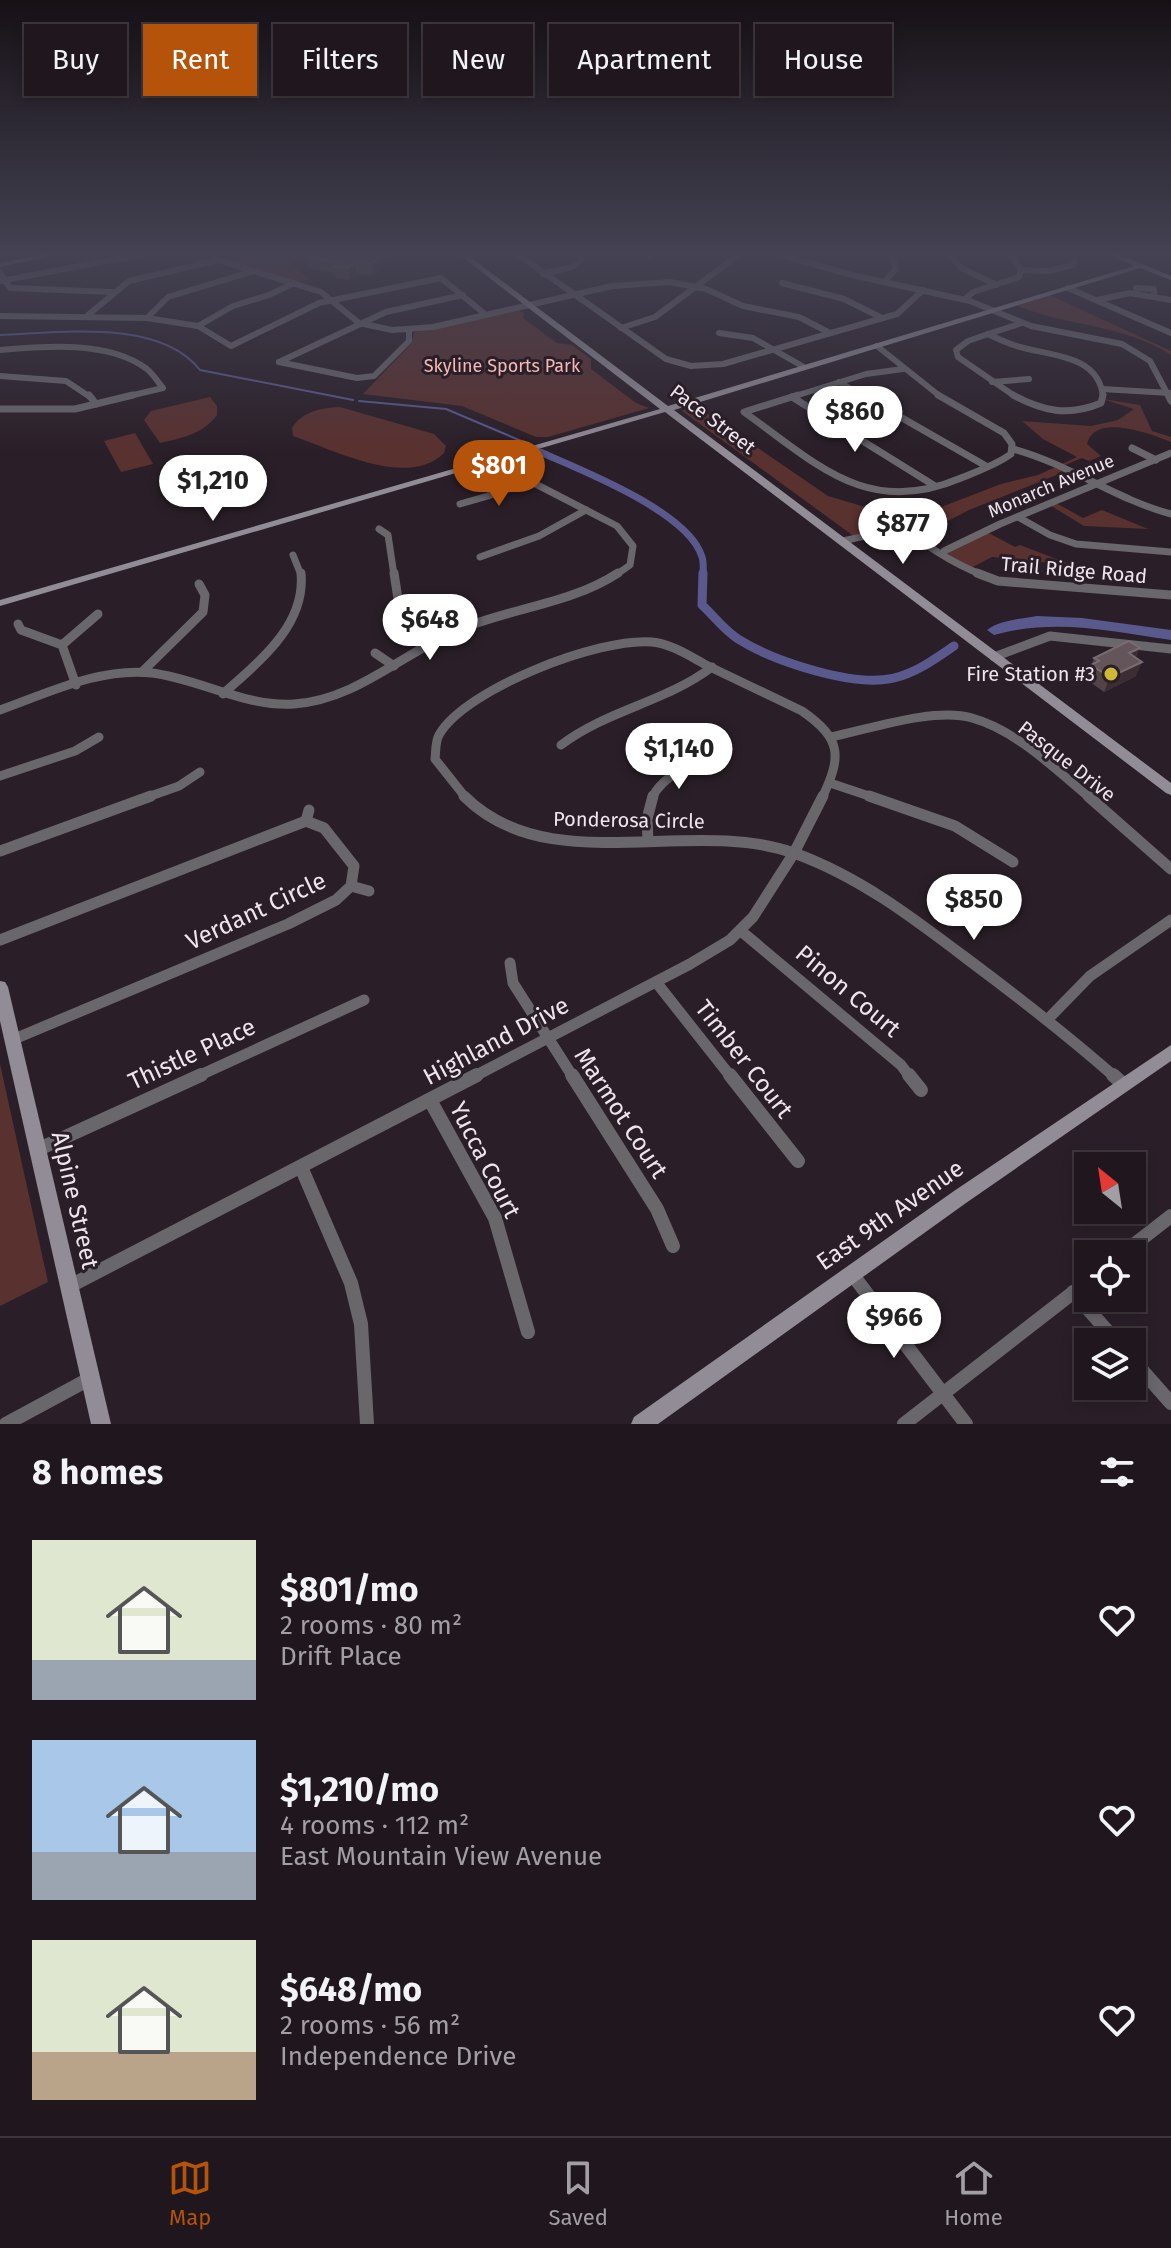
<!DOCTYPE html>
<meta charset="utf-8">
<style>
:root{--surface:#20171e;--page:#2d242b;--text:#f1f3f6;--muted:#a29fa4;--line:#3d363c;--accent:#b45309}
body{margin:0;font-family:"Fira Sans",sans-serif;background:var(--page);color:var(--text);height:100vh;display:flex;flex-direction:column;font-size:30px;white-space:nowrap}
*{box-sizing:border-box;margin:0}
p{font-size:26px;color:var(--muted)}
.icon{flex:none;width:44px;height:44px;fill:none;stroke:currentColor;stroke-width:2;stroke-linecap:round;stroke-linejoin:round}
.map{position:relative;height:1424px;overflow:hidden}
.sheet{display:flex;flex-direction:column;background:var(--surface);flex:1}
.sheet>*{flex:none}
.banner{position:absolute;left:24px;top:24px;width:1124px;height:72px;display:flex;gap:16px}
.needle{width:52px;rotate:330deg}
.controls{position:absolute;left:1074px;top:1152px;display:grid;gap:16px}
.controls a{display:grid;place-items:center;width:72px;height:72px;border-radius:0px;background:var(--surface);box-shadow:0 4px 12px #0003,0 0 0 2px var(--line);font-size:40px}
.price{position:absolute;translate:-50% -68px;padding:0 18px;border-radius:28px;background:#fff;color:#222;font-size:26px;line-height:52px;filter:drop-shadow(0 2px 4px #0008)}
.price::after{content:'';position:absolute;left:50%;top:48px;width:24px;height:18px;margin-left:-12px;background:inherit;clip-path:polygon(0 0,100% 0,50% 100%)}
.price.on{background:var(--accent);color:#fff}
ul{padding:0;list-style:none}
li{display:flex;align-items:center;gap:24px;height:200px;padding:0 32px}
li span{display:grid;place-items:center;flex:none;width:224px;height:160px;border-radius:0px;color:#555}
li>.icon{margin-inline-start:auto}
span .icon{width:96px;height:96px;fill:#fffc;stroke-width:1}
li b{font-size:34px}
h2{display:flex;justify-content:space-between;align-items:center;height:96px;padding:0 32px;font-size:34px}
.pill{padding:0 28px;border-radius:0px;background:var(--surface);box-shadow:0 4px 12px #0003,0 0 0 2px var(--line);font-size:28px;line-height:72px}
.pill.on{background:var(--accent);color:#fff}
.tabs{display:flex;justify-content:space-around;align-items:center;height:112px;border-top:2px solid var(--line);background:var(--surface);font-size:22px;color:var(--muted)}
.tabs a{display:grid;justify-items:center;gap:4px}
.tabs .on{color:var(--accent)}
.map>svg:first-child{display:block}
.green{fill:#59312f}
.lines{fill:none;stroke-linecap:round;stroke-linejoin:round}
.stream{stroke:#59598e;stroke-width:2}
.canal-far1{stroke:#59598e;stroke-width:7}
.canal{stroke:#59598e;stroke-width:9}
.river{fill:#59598e;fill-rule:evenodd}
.street-far4{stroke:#69666c;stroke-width:6}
.street-far3{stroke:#69666c;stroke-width:7}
.street-far2{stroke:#69666c;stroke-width:9}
.street-far1{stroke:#69666c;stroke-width:11}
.street{stroke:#69666c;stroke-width:14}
.secondary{fill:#918c96;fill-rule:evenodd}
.wall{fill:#524347}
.shaded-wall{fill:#3b2d33}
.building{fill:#635559;stroke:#786c70;stroke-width:2}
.poi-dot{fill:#d0b837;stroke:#2a1f28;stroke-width:3}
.labels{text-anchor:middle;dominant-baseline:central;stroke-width:6;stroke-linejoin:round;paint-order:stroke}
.far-park-label{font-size:18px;fill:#f4b9b5;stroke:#2a1f28}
.far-street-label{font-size:18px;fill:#eee6ec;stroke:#2a1f28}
.street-label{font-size:20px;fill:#eee6ec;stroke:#2a1f28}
.poi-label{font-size:20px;fill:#eee6ec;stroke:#2a1f28;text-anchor:end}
.near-street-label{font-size:24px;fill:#eee6ec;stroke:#2a1f28}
</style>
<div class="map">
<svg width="1171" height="1424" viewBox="0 0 1171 1424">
<rect width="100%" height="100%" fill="#2a1f28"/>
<g class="green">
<polygon points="211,253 281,253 309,280 294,283 218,260"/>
<path d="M1047,294l124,57v4c-48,-32 -106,-28 -157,-51z"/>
<polygon points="517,310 524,313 523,318 557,343 572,345 591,359 591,369 636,403 649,408 548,437 536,437 462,406 363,394 410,345 415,332"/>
<path d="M210,397l7,9v9c-14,19 -35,23 -57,28l-16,-23 7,-9z"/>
<path d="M1103,399l37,6 12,26 19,6v5c-19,-8 -77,-30 -84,2l14,12 -12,5 -7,-3 -19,8 6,4 -100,40 -52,27h-62l-173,-126 12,-7 134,92 54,16 49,-1 70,-27 37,-9 39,-18 -34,-18 -21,-18 69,5 27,-6 16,-11z"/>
<path d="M340,407l94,27 12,12 -2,7c-36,36 -110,-3 -151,-17l-1,-8c11,-17 29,-20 48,-21z"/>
<polygon points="135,433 153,464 121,472 104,441"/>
<polygon points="1054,502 1083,518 1102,510 1148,529 1084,526 1048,504"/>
<polygon points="985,531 1015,547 1020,545 1072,565 992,557 969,569 944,551"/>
<polygon points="0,1064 48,1282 0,1306"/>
</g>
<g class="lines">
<g class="stream">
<path d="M0,335c60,-2 159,-17 200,35l153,30"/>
<polyline points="359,401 446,409 526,443"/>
</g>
<path class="canal-far1" d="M540,452c41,18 149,60 162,105 2,5 1,13 1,18"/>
<path class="canal" d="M703,573l-1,32c12,11 22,25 36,34 35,22 116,49 156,39 22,-5 41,-19 60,-32"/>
<path class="river" d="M1037,616l45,2 89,12v10c-62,-9 -115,-22 -177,-5l-7,-5c13,-10 33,-11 50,-14z"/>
<g class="street-far4">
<polyline points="211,253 218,260 321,292 359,323 392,330 433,327 612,286 670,282 706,289 743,306 799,317 830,333"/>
<polyline points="516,253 666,359 691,366 723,364 897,314 923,290"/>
<polyline points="647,253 650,257"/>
<polyline points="775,253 852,275 970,301 1031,326 1122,344 1150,361 1169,397"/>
<polyline points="949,253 961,268 997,285"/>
<polyline points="1021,270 1048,271 1073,265 1074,261"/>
<polyline points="0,272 10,288 112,292"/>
<polyline points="543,274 572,267 581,260 581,253"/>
<polyline points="0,281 149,253"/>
<polyline points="884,282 896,269 891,253"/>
<polyline points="782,283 844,299 882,318"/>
<polyline points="1068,288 1171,333"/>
<polyline points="1137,293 1136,288 1154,289 1154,295"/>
<polyline points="965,299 973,292 1019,277 1021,270 1009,253"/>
<polyline points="1097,300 1130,293 1171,300"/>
<polyline points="88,315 129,281 218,260"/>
<polyline points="0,316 147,318 198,326 231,346 319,303 441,278 486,315"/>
<polyline points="147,318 168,297 254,271"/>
<polyline points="198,326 233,306 269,295 294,283"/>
<polyline points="621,328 655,317 741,253"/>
<polyline points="719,333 753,338 804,367"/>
<path d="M988,334c12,6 23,11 36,14 30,8 75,8 79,49"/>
<polyline points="988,334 968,341 956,350 958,357 1016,397"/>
<polyline points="988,334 1022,323"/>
<polyline points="877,346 941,397"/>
<path d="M0,350c44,-4 109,-10 147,19 6,5 11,13 16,19l-38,9"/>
<polyline points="279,362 386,312 463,295"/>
<polyline points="279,362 357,378 374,376 409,341 409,330"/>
<polyline points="0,376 66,381 90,397"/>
<polyline points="839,382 865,397"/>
<polyline points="992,382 1029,379"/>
<polyline points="1102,389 1170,393"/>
<polyline points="792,397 866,374 903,369"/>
</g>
<g class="street-far3">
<polyline points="89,395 96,404"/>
<path d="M798,395l-54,17c73,52 123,106 217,66 17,-7 35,-13 50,-24l1,-10 -8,-11 -66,-38"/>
<polyline points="862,395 986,466"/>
<path d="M1013,395c30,16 55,22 88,8l2,-8"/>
<polyline points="1168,395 1171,401"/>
<polyline points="792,397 935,486"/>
<polyline points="0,409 75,409 133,395"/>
<polyline points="1132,448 1156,460"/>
<path d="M1013,449c56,15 102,50 158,65"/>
<polyline points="489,460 617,526 633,546 630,565 616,575"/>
<polyline points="460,504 488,496 525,479"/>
<polyline points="1018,517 1050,535 1076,544 1171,552"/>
<polyline points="379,529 388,535 394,575"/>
<path d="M843,541c83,-21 74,10 140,34"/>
<polyline points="944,551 1000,524 1171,453"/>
<polyline points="293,555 301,575"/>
<polyline points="480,557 539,536 586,510"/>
</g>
<g class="street-far2">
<polyline points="394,573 398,599 439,638"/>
<polyline points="977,573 998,581 1171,595"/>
<polyline points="18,624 21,630 62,645 76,685"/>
<polyline points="62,645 98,614"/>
<polyline points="375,653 394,666"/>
<polyline points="994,657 1050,636 1171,649"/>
<polyline points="142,672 203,612 205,595 199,584"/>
<path d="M223,694c35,-32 83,-68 78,-121"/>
<path d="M0,710c48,-17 100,-43 152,-37 48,6 92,34 142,31 62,-4 109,-51 164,-74 52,-22 113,-26 160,-57"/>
<path d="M831,737c39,-8 103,-30 141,-19 44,12 84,52 118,80"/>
<path d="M561,745c46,-35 105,-43 151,-78"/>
<polyline points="0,776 75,751 99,737"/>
<polyline points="830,783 875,798"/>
<polyline points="145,798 179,786 200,772"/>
<path d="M466,798l-31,-39c1,-7 0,-17 4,-24 26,-46 161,-98 213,-93 20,2 39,15 56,24 31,15 63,30 94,45 40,28 40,45 20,87"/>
<path d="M652,798c13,-28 47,-34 75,-42"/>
</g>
<g class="street-far1">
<path d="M464,796c85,85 225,20 330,57"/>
<polyline points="869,796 955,826 1013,862"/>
<polyline points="1088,796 1171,869"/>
<polyline points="306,821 309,810"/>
<polyline points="648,841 647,819 653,796"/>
<polyline points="0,851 151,796"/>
<path d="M794,853c64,23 118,64 172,105 51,38 101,77 149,119"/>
<polyline points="794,853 823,796"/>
<polyline points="351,886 369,891"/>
<polyline points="741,931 901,1065 910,1077"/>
<polyline points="0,940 306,821 324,828 354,866 351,886 336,900 288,924 12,1040"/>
<polyline points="510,963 513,983 573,1077"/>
<polyline points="656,982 731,1077"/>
<polyline points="1048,1019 1090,976 1171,920"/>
<polyline points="196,1077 364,1000"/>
<polyline points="473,1077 690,964 730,940 753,917 794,853"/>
</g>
<g class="street">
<polyline points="572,1075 657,1209 673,1246"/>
<polyline points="730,1075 798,1161"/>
<polyline points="909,1075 921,1090"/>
<polyline points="1113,1075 1123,1084"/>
<polyline points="430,1100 495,1218 528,1332"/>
<polyline points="39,1149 201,1075"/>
<polyline points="301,1167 351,1283 361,1324 367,1424"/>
<polyline points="1122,1254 1171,1216"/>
<polyline points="852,1274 966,1424"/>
<polyline points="70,1286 477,1075"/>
<polyline points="1073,1292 1117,1342"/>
<polyline points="1132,1359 1171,1403"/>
<polyline points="6,1424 91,1378"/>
<polyline points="904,1424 1088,1281"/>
</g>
<g class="secondary">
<polygon points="48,253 63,253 0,267 0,263"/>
<polygon points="457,253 465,253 668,406 1134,266 1106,253 1116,253 1171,276 1171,280 1140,268 674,410 1171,783 1171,795 1166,793 665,412 0,606 0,600 660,409"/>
<polygon points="0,981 5,982 8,987 111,1424 91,1424 0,1021"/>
<polygon points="1171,1045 1171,1061 966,1203 658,1424 631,1424 634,1417 954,1191"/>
</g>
</g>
<g class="wall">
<polygon points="304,256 390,259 373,275 357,274 350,280 336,278 335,273 306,267"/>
<polygon points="1136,657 1136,676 1104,692 1086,679 1094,658"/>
</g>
<g class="shaded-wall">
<polygon points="383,253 389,253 390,259 373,275 372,264"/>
<polygon points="355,262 357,274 350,280 349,268"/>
<polygon points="1140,648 1134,663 1129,653"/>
<polygon points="1142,662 1136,676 1104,692 1110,677"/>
</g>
<g class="building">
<polygon points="307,253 383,253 372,264 355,262 349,268 334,267 339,263 304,256"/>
<polygon points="1129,641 1140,648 1129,653 1142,662 1110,677 1091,665 1099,661 1094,658"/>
</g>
<linearGradient id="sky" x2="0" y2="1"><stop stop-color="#171116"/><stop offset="0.56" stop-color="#444253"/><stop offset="1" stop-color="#444253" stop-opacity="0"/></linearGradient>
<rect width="1171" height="453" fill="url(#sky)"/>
<circle class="poi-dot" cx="1111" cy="674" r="8"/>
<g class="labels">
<g class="far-park-label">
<text x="502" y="366">Skyline Sports Park</text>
</g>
<g class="far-street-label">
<text transform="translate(1051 486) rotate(-23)">Monarch Avenue</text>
</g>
<g class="street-label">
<text transform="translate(713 419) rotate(37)">Pace Street</text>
<text transform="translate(1074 570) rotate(5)">Trail Ridge Road</text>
<text transform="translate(1067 761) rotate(38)">Pasque Drive</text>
<text transform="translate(629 820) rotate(1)">Ponderosa Circle</text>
</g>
<g class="poi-label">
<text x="1095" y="674">Fire Station #3</text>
</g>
<g class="near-street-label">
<text transform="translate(256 911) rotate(-25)">Verdant Circle</text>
<text transform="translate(848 991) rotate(40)">Pinon Court</text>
<text transform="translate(496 1041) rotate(-28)">Highland Drive</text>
<text transform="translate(192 1054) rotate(-25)">Thistle Place</text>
<text transform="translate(744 1059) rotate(52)">Timber Court</text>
<text transform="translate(621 1113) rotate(57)">Marmot Court</text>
<text transform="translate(485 1160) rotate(63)">Yucca Court</text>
<text transform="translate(75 1200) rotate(77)">Alpine Street</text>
<text transform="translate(890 1215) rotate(-35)">East 9th Avenue</text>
</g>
</g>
</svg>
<div class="controls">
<a><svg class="needle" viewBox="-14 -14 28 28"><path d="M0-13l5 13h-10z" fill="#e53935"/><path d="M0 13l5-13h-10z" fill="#a29fa4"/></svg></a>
<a><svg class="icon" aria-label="locate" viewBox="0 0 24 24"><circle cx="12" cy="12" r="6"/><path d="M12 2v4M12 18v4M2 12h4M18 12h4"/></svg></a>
<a><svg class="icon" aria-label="layers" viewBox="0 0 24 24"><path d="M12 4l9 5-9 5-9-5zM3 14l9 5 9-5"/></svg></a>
</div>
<b class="price" style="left:855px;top:454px">$860</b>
<b class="price on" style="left:499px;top:508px">$801</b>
<b class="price" style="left:213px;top:523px">$1,210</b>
<b class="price" style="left:903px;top:566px">$877</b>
<b class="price" style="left:430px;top:662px">$648</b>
<b class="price" style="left:679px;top:791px">$1,140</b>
<b class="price" style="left:974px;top:942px">$850</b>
<b class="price" style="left:894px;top:1360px">$966</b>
<div class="banner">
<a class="pill">Buy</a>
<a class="pill on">Rent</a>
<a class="pill">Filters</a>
<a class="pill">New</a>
<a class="pill">Apartment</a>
<a class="pill">House</a>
</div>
</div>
<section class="sheet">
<h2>8 homes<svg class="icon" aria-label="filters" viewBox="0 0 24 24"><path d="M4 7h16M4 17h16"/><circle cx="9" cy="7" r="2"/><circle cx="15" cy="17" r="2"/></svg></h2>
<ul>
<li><span style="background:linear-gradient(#dfe7d0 75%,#9aa5b1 0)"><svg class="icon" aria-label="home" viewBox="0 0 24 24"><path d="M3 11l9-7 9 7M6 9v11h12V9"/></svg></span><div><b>$801/mo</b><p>2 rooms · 80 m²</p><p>Drift Place</p></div><svg class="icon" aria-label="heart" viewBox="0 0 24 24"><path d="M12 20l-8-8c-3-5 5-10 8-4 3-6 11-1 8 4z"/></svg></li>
<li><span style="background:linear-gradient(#a9c7e8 70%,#9aa5b1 0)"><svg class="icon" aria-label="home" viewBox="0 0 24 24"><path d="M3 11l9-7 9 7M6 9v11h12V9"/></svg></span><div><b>$1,210/mo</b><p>4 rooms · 112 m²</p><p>East Mountain View Avenue</p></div><svg class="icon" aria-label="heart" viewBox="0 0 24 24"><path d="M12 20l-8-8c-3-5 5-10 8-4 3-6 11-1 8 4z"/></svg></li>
<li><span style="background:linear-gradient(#dfe7d0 70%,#b9a48a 0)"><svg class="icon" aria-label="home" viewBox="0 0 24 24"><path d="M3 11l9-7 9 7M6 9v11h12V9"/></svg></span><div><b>$648/mo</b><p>2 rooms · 56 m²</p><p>Independence Drive</p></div><svg class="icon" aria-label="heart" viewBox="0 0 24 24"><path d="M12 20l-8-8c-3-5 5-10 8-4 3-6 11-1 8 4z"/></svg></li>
</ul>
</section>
<nav class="tabs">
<a class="on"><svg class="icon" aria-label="map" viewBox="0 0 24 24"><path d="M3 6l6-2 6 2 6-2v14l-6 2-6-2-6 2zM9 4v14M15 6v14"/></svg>Map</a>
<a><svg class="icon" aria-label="saved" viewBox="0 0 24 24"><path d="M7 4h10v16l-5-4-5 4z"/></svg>Saved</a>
<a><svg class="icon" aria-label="home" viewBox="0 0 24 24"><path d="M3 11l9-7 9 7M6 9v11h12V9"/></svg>Home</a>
</nav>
